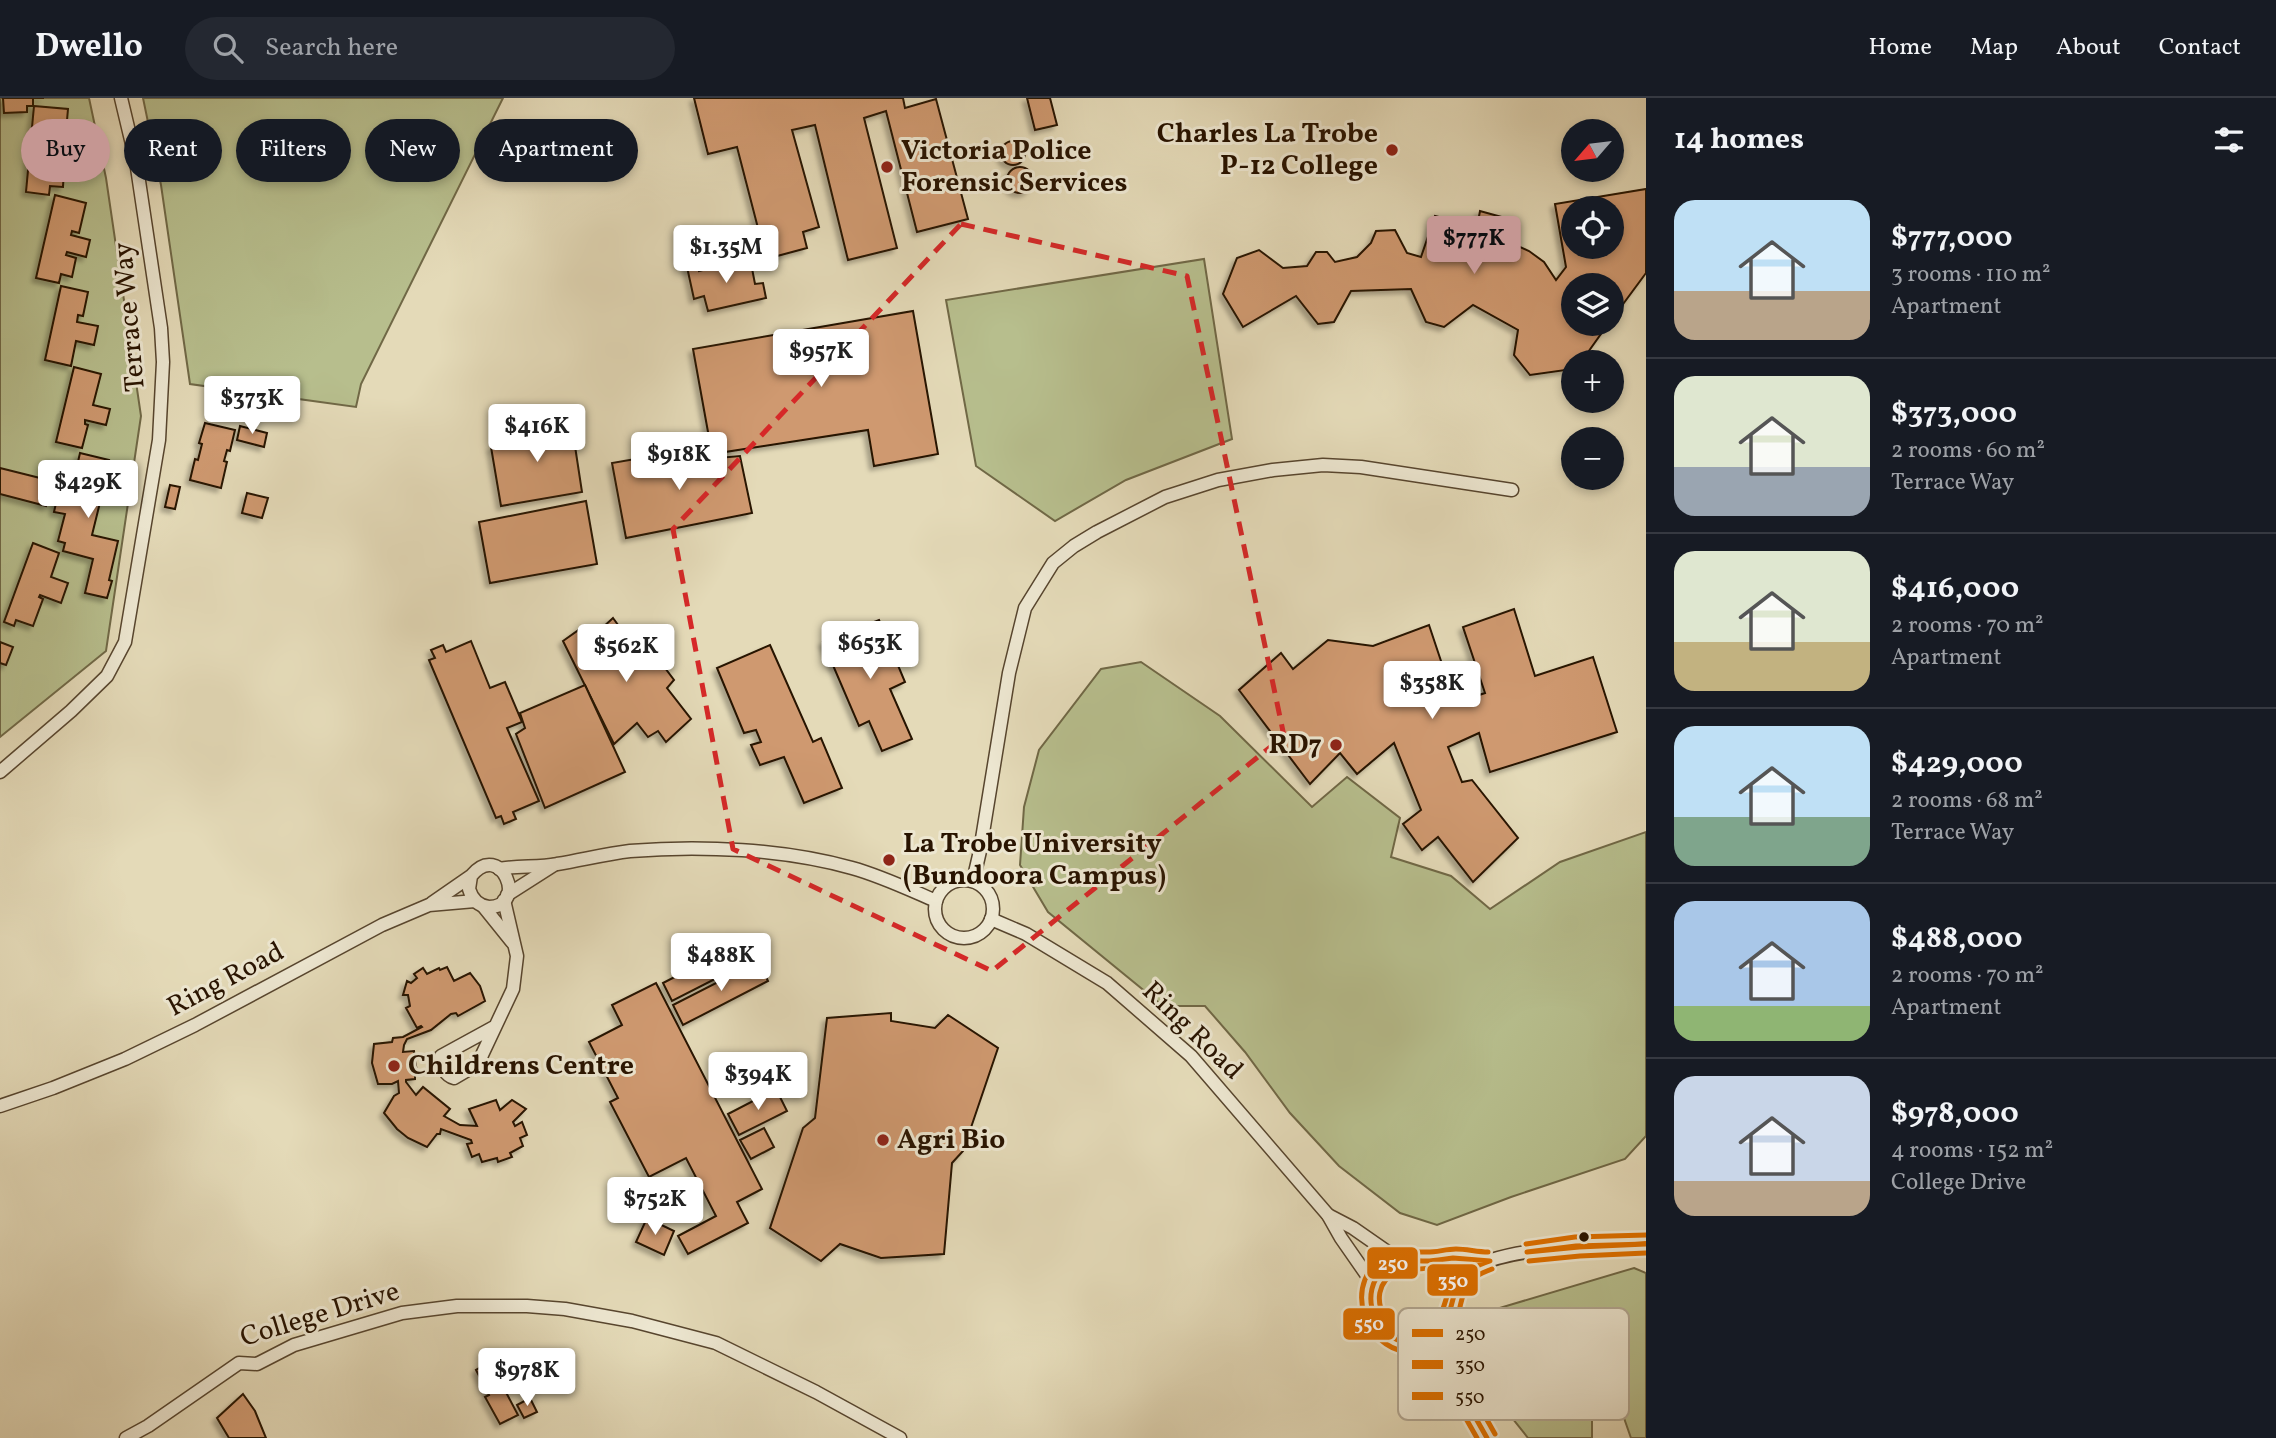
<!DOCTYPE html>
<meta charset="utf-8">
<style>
:root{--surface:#171b24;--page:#242831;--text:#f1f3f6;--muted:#9ea1a6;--line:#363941;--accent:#c59692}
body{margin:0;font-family:Vollkorn,serif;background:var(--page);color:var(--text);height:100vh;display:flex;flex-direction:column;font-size:26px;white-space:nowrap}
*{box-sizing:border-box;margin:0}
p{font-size:23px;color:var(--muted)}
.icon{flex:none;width:38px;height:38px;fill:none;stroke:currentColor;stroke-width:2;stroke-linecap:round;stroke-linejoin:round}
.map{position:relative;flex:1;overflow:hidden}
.drawer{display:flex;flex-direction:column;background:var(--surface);width:630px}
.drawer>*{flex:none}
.guide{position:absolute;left:21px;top:21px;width:665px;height:63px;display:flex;gap:14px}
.needle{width:46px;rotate:242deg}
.fabs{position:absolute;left:1561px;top:21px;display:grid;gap:14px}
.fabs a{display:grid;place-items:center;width:63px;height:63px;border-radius:50%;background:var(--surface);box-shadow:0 4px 10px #0003;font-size:35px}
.price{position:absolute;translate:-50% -60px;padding:0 16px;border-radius:7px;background:#fff;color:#222;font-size:23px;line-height:46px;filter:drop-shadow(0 2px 4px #0008)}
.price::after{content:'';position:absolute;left:50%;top:42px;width:21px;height:16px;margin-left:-10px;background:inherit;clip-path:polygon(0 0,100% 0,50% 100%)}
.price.active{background:var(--accent);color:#111}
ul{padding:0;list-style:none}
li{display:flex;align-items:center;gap:21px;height:175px;padding:0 28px}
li+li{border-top:2px solid var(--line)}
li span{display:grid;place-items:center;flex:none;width:196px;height:140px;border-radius:21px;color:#555}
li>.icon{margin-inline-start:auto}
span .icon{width:84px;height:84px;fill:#fffc;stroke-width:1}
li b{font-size:30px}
h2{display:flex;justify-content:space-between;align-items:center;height:84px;padding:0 28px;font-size:30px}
.tag{padding:0 24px;border-radius:32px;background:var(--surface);box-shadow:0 4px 10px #0003;font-size:24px;line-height:63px}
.tag.active{background:var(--accent);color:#111}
header{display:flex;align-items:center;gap:42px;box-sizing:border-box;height:98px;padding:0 35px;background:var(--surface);border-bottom:2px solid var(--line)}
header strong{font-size:33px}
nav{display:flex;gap:38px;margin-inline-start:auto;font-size:24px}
.search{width:490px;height:63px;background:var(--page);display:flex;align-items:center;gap:18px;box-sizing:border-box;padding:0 24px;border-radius:38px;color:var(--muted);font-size:26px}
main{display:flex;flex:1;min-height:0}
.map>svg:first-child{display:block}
.green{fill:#b7be8d;stroke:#706846;stroke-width:2}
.building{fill:#cf9970;stroke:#281300;stroke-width:2;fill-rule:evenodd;filter:url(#shadow)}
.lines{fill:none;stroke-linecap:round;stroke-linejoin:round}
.minor-casing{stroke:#57452e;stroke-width:15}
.minor{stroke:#ede7d1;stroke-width:12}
.bus-1-casing{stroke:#ede7d1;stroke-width:10}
.bus-2-casing{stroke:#ede7d1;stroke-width:10}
.bus-3-casing{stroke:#ede7d1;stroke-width:10}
.bus-1{stroke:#df7100;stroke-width:5}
.bus-2{stroke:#df7100;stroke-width:5}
.bus-3{stroke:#df7100;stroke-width:5}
.marked{fill:none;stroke:#d62828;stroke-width:5;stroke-dasharray:14 9;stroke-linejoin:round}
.poi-dot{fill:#8f2418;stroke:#ede7d1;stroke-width:2.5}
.bus-dot{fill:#281300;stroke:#ede7d1;stroke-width:2.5}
.labels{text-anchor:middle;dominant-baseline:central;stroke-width:6;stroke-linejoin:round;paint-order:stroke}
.poi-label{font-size:28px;font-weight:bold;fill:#281300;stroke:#ede7d1;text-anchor:start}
.street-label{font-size:28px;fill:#281300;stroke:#ede7d1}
.key{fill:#ede7d1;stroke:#b2a792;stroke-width:2}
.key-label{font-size:19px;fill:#281300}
.line-badge{stroke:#ede7d1;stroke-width:2.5}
.badge-label{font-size:19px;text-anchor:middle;font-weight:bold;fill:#fff}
</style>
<header>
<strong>Dwello</strong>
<div class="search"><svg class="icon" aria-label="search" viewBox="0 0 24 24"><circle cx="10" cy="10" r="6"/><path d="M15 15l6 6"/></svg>Search here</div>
<nav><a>Home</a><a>Map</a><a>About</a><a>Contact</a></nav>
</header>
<main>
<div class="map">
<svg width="1646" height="1340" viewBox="0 0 1646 1340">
<defs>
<filter id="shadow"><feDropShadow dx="-4" dy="4" stdDeviation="2" flood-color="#0004"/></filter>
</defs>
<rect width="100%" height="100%" fill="#e4dab8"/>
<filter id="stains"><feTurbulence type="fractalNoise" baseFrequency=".00286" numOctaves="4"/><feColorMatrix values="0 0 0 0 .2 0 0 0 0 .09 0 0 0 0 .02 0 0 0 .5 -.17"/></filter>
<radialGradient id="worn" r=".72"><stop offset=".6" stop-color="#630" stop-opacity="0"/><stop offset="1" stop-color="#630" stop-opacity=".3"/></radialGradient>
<g class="green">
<polygon points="0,0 89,0 106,80 141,318 106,553 0,639"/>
<polygon points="143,0 503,0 361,286 356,309 190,286 161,87"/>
<polygon points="1204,161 1232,341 1126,382 1055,423 976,368 946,202"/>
<polygon points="1141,564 1220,618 1312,709 1347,679 1400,720 1391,759 1451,778 1490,811 1560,764 1646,734 1646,1038 1625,1061 1511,1099 1437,1127 1400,1115 1339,1068 1290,1015 1245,954 1205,908 1163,908 1048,814 1020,767 1024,709 1039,652 1101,571"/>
<polygon points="1634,1170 1646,1175 1646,1340 1631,1340 1617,1300 1592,1294 1592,1340 1528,1340 1501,1306 1476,1255 1496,1211"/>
</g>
<g class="building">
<polygon points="3,0 44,0 33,0 33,8 27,8 27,14 4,15"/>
<polygon points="694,0 903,0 905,10 936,1 968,121 917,134 886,13 864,20 897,150 848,162 815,27 792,32 819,129 803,134 807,150 766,161 737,49 708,56"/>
<polygon points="1027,0 1050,0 1057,27 1035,32"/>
<polygon points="34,8 68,11 65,45 55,44 55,47 77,50 75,67 54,65 53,69 64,70 63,89 50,88 49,97 26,94"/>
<circle cx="1013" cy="55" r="12"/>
<circle cx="1020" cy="82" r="13"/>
<path d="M1646,91v84l-34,46v-34h-39v39h35l-27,38h-8v7l-43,6 -16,-20 4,-25 -45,-25 -29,22 -18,-5 -15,-33 -60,2 -17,31 -16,2 -22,-28 -53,31 -20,-33 14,-36 22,-8 24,18 24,-2 9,-14h11l8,10 22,-5 14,-14 5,-12 19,-1 12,23 14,4 14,-41 42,11 3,-16 36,10 -7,21 20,9 15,11 12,18 10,-13 -11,-63zM1573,110h39v39h-39z"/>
<polygon points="55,97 86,105 79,135 72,133 71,137 90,142 86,159 67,154 66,157 76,160 72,179 61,176 59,185 36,180"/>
<polygon points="750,160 755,186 763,185 766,200 708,213 704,198 694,201 687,169 698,166 699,173"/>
<polygon points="61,188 88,194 83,218 78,217 77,224 98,228 94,247 76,243 71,268 45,262"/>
<polygon points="913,213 938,356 874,368 868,332 712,356 693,251"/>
<polygon points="74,269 101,276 93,307 110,311 106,327 85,322 85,326 88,327 82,350 56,344"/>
<polygon points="571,322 582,394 501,408 491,349 514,345 511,332"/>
<polygon points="205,325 235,332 230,353 227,352 224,363 227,364 221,390 190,382 195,361 198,362 202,346 199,345"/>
<polygon points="240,328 267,335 264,349 237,342"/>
<polygon points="80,355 109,362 107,370 122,373 118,387 105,384 92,437 118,443 109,482 112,483 107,500 85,495 93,461 63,453 65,445 58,443 65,416 54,414 61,383 73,386"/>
<polygon points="670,355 707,361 740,358 752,415 626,440 612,365"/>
<polygon points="0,370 52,383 46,408 0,396"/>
<polygon points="170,387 180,389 175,411 165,409"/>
<polygon points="247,395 268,400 262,420 242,415"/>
<polygon points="586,403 597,466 490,485 479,424"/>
<polygon points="33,445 59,455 51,479 68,485 61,505 40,497 39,499 43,501 33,528 16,522 14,528 4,524"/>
<polygon points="1514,511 1535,578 1593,559 1617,634 1490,674 1479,635 1448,649 1462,684 1472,682 1518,740 1473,784 1438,739 1422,752 1403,726 1421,712 1394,645 1357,676 1340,655 1310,686 1239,592 1281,555 1293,571 1328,542 1373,548 1429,527 1455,605 1485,595 1463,529"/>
<polygon points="613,520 640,557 650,550 674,582 667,590 691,621 666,644 658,633 648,639 637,625 614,646 563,543 580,531 588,543"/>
<polygon points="879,522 905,584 890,591 912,641 882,653 869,623 859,628 823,544"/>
<polygon points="471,543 490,590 505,584 522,624 507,630 539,703 513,714 516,721 504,726 501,718 496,720 429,562 435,560 431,552 443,547 446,554"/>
<polygon points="0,544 13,549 6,567 0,565"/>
<polygon points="770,547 813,644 821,640 842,690 804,705 784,659 760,667 751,647 761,644 756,632 744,635 717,570"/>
<polygon points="585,587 625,674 545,710 516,636 525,630 520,615"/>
<polygon points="748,841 758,859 672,903 663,885"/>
<polygon points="759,863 768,883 683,927 673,907"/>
<polygon points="447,869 454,883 470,875 480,888 485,903 458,918 456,915 451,916 431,932 407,941 404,947 403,954 414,953 417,975 415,975 415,981 406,982 406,984 416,997 423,989 450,1011 444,1018 460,1027 477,1028 469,1011 496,1002 500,1012 512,1002 526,1011 513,1024 515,1028 522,1024 527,1037 520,1040 523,1048 510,1055 512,1059 498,1064 497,1060 482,1064 479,1056 472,1059 467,1046 472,1045 471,1042 441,1031 440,1036 437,1036 427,1049 408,1040 397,1031 384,1015 394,998 399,995 398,983 392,986 378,986 372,965 374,946 392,944 393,940 403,939 422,929 421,928 417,930 406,910 410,908 408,897 403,897 407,883 411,885 417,880 414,876 423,870 427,876 439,870 440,872"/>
<polygon points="656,885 762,1091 737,1104 748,1125 688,1156 678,1138 716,1118 686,1060 649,1079 610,1004 618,1000 589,944 622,927 612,907"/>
<polygon points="891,915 891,923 935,930 948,917 998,950 963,1053 952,1065 944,1156 881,1160 840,1146 821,1163 770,1130 803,1030 815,1020 827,920"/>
<polygon points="776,991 787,1013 739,1037 728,1016"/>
<polygon points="764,1030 774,1049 751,1061 740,1042"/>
<polygon points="647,1120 674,1133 664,1157 636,1144"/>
<polygon points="490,1264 518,1317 500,1326 485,1299 489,1297 476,1272"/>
<polygon points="243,1296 255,1313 266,1340 229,1340 217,1320"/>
<polygon points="530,1300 537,1314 524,1320 517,1307"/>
</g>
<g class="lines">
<defs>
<g id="minor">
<polyline points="0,674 71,613 107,578 125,544 159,342 163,264 161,230 136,63 121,0"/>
<path d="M499,771c19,-4 39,-1 58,-5 25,-4 48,-10 73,-13 71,-6 154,-2 222,17 29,8 56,21 84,33"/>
<circle cx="964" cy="811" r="29"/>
<polyline points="973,783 980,753 1009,575 1025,510 1053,465 1074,448 1097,434 1165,399 1218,382 1273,372 1323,367 1361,369 1512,392"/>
<polyline points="507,797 554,767"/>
<path d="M432,805l39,-27c30,-37 58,31 18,31 -11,-1 -17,-8 -20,-18l2,-13"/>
<polyline points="483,808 512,844"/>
<polyline points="991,821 1026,836 1107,885 1191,958 1328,1117 1341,1140 1373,1186"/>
<path d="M494,929l-53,29c-2,9 5,20 13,22l17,-10 10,-11 32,-68 4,-33 -13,-56"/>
<polyline points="0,1008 53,990 125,961 195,927 382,827 429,807 475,803"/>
<polyline points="1328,1117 1353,1130 1399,1162"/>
<circle cx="1412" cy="1203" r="42"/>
<polyline points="1425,1163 1456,1160 1486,1164"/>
<path d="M1454,1196c4,-7 8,-18 14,-23 34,-25 135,-26 178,-27"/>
<polyline points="1431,1241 1487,1340"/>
<polyline points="126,1340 148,1328 239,1265 257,1266 294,1247 402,1215 457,1208 527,1208 565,1211 632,1223 716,1245 816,1294 900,1340"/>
</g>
</defs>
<use href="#minor" class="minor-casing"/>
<use href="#minor" class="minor"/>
<defs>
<g id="bus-1">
<polygon points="1646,1146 1579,1149 1527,1154 1576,1148"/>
<path d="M1453,1160l37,3c-9,3 -17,6 -24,12 -21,20 -8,61 -44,69 -44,10 -71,-52 -33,-77 11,-7 25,-4 37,-4 9,0 18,-2 27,-3z"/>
<polyline points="1431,1241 1487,1340"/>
</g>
<g id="bus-2">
<path d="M1460,1169c-14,17 -15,53 -29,62 -37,25 -74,-37 -35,-57 5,-3 56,-5 64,-5z"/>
<polyline points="1423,1245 1477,1340"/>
</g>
<g id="bus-3">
<polyline points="1526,1146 1575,1139 1646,1137"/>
<path d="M1488,1154c-11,0 -21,-3 -32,-3 -11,0 -21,4 -32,3 -11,0 -22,-2 -32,2 -56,21 -28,109 32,97 45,-9 27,-52 49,-72 5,-5 12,-7 19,-10"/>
<polyline points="1529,1163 1580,1158 1646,1155"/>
<polyline points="1439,1237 1495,1336"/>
</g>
</defs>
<use href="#bus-1" class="bus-1-casing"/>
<use href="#bus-2" class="bus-2-casing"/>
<use href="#bus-3" class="bus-3-casing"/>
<use href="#bus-1" class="bus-1"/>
<use href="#bus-2" class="bus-2"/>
<use href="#bus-3" class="bus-3"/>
</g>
<path class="marked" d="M961,126l226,52 97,460 -292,235 -259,-122 -60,-320z"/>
<g class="poi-dot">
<circle cx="1392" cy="52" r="7"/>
<circle cx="887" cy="69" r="7"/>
<circle cx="1336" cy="647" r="7"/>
<circle cx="889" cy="762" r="7"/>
<circle cx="394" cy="968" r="7"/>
<circle cx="883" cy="1042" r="7"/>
</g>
<circle class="bus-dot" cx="1584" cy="1139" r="6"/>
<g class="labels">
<g class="poi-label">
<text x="1378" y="36" text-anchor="end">Charles La Trobe<tspan x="1378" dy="32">P-12 College</tspan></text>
<text x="901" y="53">Victoria Police<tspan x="901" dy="32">Forensic Services</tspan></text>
<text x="1322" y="647" text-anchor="end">RD7</text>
<text x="903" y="746">La Trobe University<tspan x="903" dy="32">(Bundoora Campus)</tspan></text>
<text x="408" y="968">Childrens Centre</text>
<text x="897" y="1042">Agri Bio</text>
</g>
<g class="street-label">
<text transform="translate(130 219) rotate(-95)">Terrace Way</text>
<text transform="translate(226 882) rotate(-28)">Ring Road</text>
<text transform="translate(1192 933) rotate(44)">Ring Road</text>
<text transform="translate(320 1217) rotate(-17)">College Drive</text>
</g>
</g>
<rect x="1398" y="1210" width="231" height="112" rx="10" class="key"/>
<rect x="1412" y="1231" width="31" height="8" fill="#df7100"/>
<rect x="1412" y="1262" width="31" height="9" fill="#df7100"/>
<rect x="1412" y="1294" width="31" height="8" fill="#df7100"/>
<g class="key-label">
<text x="1455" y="1242">250</text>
<text x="1455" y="1273">350</text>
<text x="1455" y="1305">550</text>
</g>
<g class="line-badge">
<rect x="1366" y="1148" width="53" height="34" rx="7" fill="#df7100"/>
<rect x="1426" y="1165" width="53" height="34" rx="7" fill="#df7100"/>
<rect x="1342" y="1209" width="54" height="34" rx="7" fill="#df7100"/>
</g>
<g class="badge-label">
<text x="1393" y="1172">250</text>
<text x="1453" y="1189">350</text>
<text x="1369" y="1232">550</text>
</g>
<rect width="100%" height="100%" filter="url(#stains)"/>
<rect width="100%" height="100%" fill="url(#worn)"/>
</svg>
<div class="fabs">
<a><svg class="needle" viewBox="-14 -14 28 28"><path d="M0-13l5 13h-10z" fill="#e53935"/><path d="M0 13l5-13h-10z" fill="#9ea1a6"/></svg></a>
<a><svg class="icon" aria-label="locate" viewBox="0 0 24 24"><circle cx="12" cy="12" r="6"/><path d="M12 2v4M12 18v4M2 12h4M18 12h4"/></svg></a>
<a><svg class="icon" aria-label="layers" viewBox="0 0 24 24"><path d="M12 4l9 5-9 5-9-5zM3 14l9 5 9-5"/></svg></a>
<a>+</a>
<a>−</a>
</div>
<b class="price active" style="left:1474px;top:178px">$777K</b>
<b class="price" style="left:726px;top:187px">$1.35M</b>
<b class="price" style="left:821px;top:291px">$957K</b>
<b class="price" style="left:252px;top:338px">$373K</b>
<b class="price" style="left:537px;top:366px">$416K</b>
<b class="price" style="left:679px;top:394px">$918K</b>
<b class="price" style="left:88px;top:422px">$429K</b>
<b class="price" style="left:870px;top:583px">$653K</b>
<b class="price" style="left:626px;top:586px">$562K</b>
<b class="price" style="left:1432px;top:623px">$358K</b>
<b class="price" style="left:721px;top:895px">$488K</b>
<b class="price" style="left:758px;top:1014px">$394K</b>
<b class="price" style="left:655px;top:1139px">$752K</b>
<b class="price" style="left:527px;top:1310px">$978K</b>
<div class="guide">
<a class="tag active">Buy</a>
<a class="tag">Rent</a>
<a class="tag">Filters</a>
<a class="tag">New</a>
<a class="tag">Apartment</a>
</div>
</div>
<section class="drawer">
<h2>14 homes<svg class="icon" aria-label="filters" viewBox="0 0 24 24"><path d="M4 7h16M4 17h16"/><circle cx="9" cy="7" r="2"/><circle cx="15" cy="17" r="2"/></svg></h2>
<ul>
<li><span style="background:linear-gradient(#bfe0f5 65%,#b9a48a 0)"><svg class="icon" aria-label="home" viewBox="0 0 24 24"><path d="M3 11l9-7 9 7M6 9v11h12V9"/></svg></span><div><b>$777,000</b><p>3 rooms · 110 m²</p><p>Apartment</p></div></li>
<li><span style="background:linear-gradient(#dfe7d0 65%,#9aa5b1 0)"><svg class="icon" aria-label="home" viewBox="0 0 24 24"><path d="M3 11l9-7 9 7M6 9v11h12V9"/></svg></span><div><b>$373,000</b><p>2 rooms · 60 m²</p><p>Terrace Way</p></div></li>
<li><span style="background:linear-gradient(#dfe7d0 65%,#c2b280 0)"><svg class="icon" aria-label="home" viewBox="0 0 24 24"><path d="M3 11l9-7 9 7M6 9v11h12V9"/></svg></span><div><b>$416,000</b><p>2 rooms · 70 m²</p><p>Apartment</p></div></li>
<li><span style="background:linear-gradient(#bfe0f5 65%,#7fa58c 0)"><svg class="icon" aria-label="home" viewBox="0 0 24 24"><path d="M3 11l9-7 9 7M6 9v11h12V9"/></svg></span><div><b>$429,000</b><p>2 rooms · 68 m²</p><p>Terrace Way</p></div></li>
<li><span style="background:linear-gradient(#a9c7e8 75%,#8fb573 0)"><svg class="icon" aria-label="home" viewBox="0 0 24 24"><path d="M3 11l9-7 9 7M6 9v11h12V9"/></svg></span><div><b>$488,000</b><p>2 rooms · 70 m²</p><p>Apartment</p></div></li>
<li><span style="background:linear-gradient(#c9d6e8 75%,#b9a48a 0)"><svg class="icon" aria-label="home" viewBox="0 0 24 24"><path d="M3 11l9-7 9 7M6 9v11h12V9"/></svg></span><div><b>$978,000</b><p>4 rooms · 152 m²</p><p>College Drive</p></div></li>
</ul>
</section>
</main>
